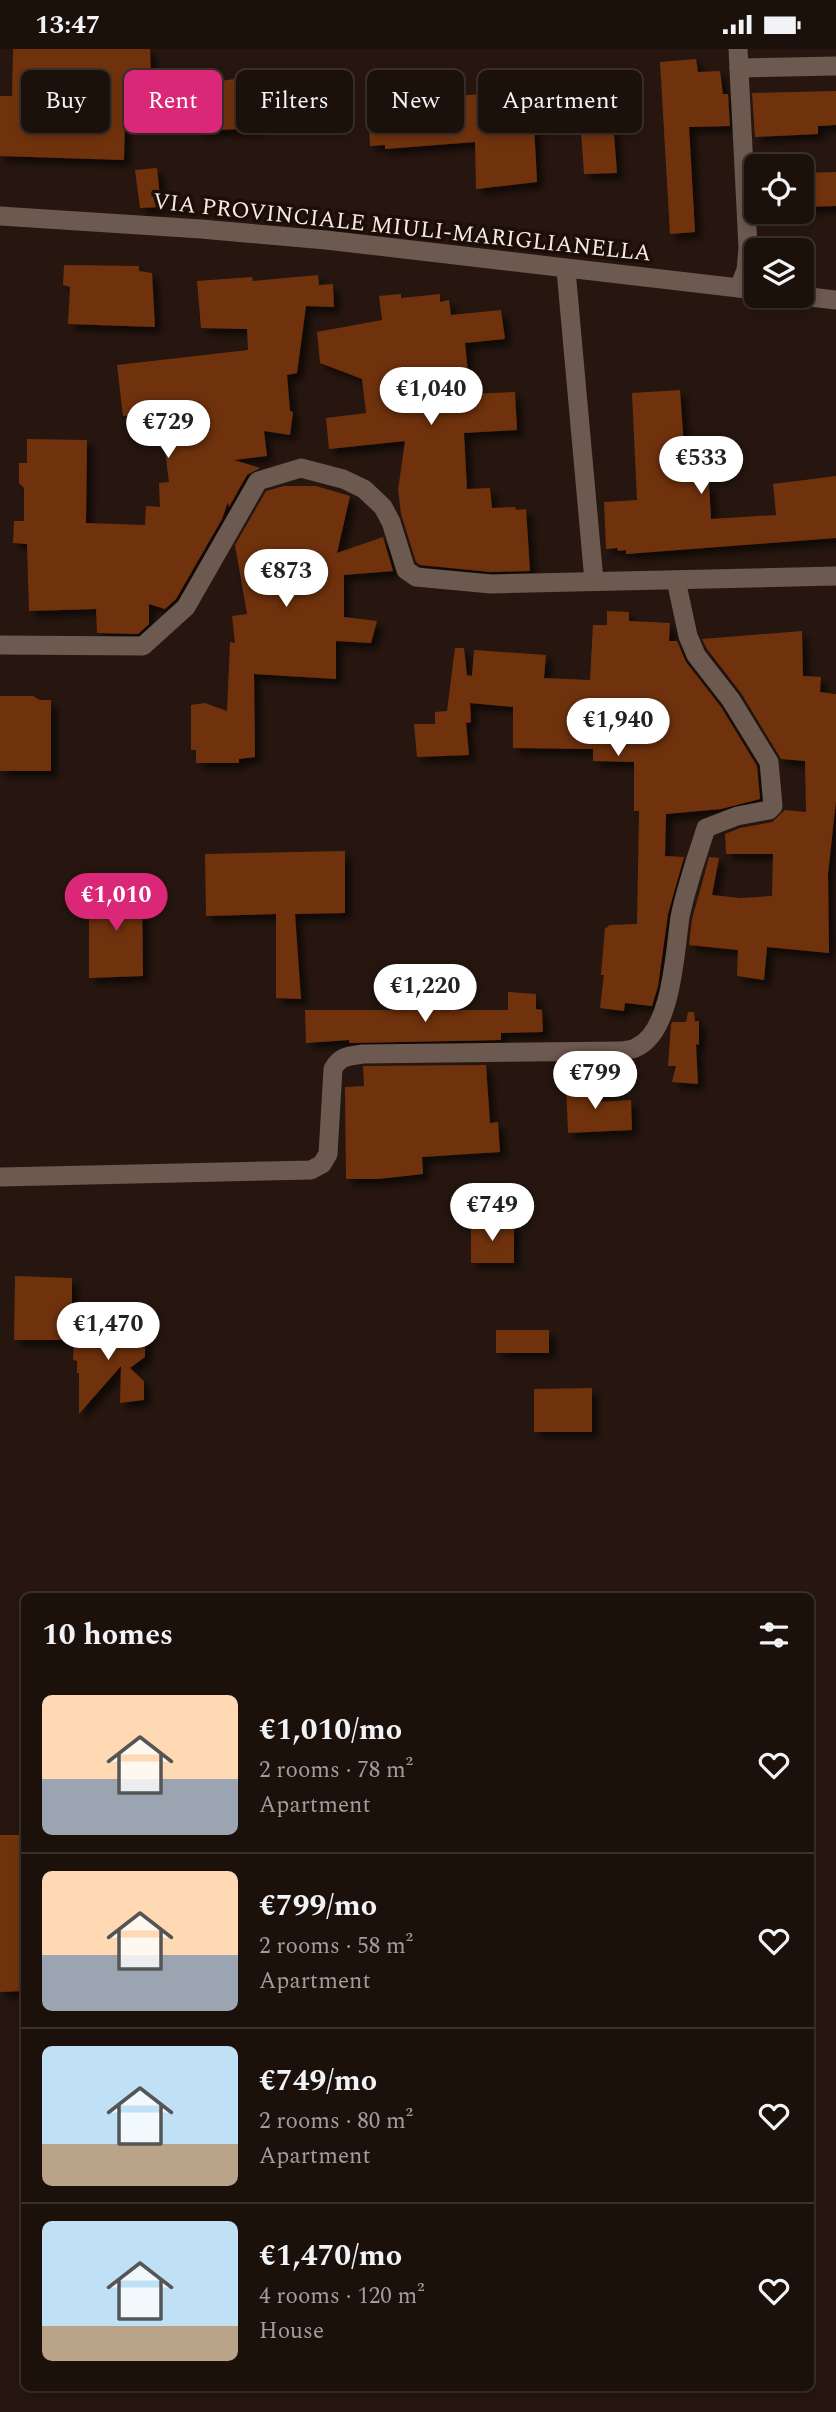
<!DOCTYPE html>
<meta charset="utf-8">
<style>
:root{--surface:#1c100b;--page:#291e19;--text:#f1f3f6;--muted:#a09d9d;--line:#3a302c;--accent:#db2777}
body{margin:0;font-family:Spectral,serif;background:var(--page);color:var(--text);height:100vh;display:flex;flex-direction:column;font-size:26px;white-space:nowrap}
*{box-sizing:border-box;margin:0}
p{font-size:23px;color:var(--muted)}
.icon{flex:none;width:38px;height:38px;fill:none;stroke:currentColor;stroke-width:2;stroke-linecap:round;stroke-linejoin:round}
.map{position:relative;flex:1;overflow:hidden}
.details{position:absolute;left:21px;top:1544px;width:793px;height:798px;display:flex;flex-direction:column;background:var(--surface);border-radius:10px;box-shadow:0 4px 10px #0003,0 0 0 2px var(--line)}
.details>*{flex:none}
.guide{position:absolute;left:21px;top:21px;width:794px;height:63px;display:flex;gap:14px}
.buttons{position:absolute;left:744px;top:105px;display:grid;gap:14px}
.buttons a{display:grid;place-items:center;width:70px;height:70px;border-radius:10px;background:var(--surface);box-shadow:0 4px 10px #0003,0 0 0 2px var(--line);font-size:35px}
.price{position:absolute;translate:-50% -60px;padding:0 16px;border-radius:24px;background:#fff;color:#222;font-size:23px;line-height:46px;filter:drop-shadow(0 2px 4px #0008)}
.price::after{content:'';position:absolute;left:50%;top:42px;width:21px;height:16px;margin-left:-10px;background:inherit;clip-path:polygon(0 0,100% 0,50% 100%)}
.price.active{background:var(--accent);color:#fff}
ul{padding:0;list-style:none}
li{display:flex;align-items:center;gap:21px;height:175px;padding:0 21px}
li+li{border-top:2px solid var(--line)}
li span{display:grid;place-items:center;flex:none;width:196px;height:140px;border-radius:10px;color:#555}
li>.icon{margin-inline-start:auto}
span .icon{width:84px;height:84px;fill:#fffc;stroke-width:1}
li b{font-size:30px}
h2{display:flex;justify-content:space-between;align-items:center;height:84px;padding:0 21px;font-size:30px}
.tag{padding:0 24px;border-radius:10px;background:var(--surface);box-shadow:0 4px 10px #0003,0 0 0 2px var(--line);font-size:24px;line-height:63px}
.tag.active{background:var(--accent);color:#fff}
.status{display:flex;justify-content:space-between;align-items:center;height:49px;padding:0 35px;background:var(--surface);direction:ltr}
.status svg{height:19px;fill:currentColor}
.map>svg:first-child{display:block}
.building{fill:#6f320e;filter:url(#shadow)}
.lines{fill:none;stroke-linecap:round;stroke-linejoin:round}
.minor{stroke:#6c5950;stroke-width:19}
.labels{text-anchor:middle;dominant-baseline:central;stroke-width:7;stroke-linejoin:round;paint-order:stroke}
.street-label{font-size:23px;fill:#f5e9e4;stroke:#1c0d06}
</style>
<div class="status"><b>13:47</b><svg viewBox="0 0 49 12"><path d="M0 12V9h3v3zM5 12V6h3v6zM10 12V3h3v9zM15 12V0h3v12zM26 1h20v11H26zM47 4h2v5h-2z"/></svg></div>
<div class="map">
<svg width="836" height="2363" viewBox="0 0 836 2363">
<defs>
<filter id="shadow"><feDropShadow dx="6" dy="6" stdDeviation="3.5" flood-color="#0009"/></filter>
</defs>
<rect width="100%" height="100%" fill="#26160f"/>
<g class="building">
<polygon points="13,0 150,0 151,26 126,28 124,111 0,107 0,47 12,47"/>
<polygon points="696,10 698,23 720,22 723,45 728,45 730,77 689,78 695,183 670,185 660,13"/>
<polygon points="263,26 267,74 259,74 260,79 198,82 196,49 207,48 205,34"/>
<polygon points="527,29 527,38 532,38 537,133 476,140 475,93 385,100 385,96 370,97 367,34 392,33 395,48 447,45 447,48 492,44 491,33"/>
<polygon points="610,33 617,124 584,125 579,52 583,51 582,35"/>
<polygon points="836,42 836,76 818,77 818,85 755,88 752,44"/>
<polygon points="157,119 161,158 140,159 135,121"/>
<polygon points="836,123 836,157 802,158 802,124"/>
<polygon points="64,216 139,217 139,222 152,224 155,278 68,275 70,238 63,236"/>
<polygon points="318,226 319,236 333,235 334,258 306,257 297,324 287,326 290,362 293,363 290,386 264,382 267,407 234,411 260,419 247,426 229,458 228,453 222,470 176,550 165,560 149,555 149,575 138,585 97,584 96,560 29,562 27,495 13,494 14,472 24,472 24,439 19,434 19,414 27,414 27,390 87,391 86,474 145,476 146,457 160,458 159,434 169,433 160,363 123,367 117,316 248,301 247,280 201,279 197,232 252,228 253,232"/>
<polygon points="401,245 401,249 440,245 440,253 449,251 451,266 501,261 505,290 465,294 470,345 515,343 517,381 464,384 467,440 490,439 492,459 515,458 516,461 526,460 530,522 491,523 420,516 416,513 401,465 398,441 405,392 329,400 326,369 366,364 362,330 320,314 317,283 382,271 379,247"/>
<polygon points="680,341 686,427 694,426 694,435 709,435 711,470 776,466 773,435 836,427 836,489 626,505 626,501 618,502 617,499 606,500 604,453 637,451 632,344"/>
<polygon points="284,437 316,437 350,447 337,504 383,488 393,522 344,526 344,568 377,572 371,594 336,592 336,630 254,625 255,708 239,710 239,714 196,714 196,701 191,701 191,656 205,654 227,662 230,593 235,594 232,567 247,565 235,496 266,442"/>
<polygon points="607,562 629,563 629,572 670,574 669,592 677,592 686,613 721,658 757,717 760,750 721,760 666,765 665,807 684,808 668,865 658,937 652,957 625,954 624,962 600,959 604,926 601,926 605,879 608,878 609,876 637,875 639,762 634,762 634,713 593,712 593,700 513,699 513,658 470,654 471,673 466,674 469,706 417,708 414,675 435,675 435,663 447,662 455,599 464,599 467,626 472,627 474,601 546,606 544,629 590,631 593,576 607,576"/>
<polygon points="802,582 803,627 821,628 820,643 836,645 836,751 828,825 829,904 767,898 764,931 737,927 738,901 689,896 692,870 704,827 709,808 719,809 712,846 740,849 772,847 773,805 726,805 725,785 740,779 772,773 785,761 806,763 805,712 781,710 741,644 707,600 702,590"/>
<polygon points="0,647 33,647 40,651 51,651 51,722 0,722"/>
<polygon points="345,802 345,864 295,865 301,950 276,949 276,865 206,867 205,805"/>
<polygon points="142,839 143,927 89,929 89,840"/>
<polygon points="508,943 536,945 536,960 542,961 543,983 501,984 501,991 349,994 349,991 306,994 305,961 508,961"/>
<polygon points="688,963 694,963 695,972 699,972 699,996 696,995 698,1035 672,1033 676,1017 668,1017 671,976 672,973 686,973"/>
<polygon points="486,1016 490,1074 498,1073 500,1103 422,1108 423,1125 378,1130 346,1130 345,1038 364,1037 363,1017"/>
<polygon points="594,1033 595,1053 631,1051 632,1081 568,1084 566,1035"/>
<rect x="471" y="1174" width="43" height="40"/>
<polygon points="15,1227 72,1229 72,1291 14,1291"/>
<polygon points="75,1276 114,1276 114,1286 150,1285 145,1291 145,1308 130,1319 144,1332 144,1351 120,1354 121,1317 79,1365 79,1324 77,1324 77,1312 73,1311"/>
<rect x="496" y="1281" width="53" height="23"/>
<polygon points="592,1339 592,1383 534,1383 534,1340"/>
<polygon points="0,1786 24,1786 24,1942 0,1943"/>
</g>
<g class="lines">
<g class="minor">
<polyline points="738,0 748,199 746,221 739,239"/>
<polyline points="739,19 836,17"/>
<polyline points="0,167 201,180 326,191 756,241"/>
<polyline points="566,221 594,532"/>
<polyline points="802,247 836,251"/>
<polyline points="0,596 143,597 186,558 258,432 301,419 343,430 364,440 383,458 391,473 406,521 416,528 491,535 836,527"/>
<path d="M0,1128l311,-7 11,-6 6,-10 5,-85c7,-13 16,-13 30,-15l258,-3c5,-1 12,-1 16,-4 35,-16 38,-96 43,-130 6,-30 17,-60 26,-89l31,-12 32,-6 4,-4 -4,-44 -38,-62 -35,-45 -8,-19 -12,-56"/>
</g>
</g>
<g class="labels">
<g class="street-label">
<text transform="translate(402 179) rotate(6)">VIA PROVINCIALE MIULI-MARIGLIANELLA</text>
</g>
</g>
</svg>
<div class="buttons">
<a><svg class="icon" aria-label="locate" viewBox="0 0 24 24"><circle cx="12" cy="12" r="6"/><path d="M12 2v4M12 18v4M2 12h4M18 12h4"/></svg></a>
<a><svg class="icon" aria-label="layers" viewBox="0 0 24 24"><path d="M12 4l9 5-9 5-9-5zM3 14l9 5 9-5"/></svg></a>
</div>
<b class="price" style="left:431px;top:378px">€1,040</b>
<b class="price" style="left:168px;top:411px">€729</b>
<b class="price" style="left:701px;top:447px">€533</b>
<b class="price" style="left:286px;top:560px">€873</b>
<b class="price" style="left:618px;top:709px">€1,940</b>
<b class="price active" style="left:116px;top:884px">€1,010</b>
<b class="price" style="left:425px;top:975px">€1,220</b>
<b class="price" style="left:595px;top:1062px">€799</b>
<b class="price" style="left:492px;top:1194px">€749</b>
<b class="price" style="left:108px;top:1313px">€1,470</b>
<div class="guide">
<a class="tag">Buy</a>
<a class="tag active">Rent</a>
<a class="tag">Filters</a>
<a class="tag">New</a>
<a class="tag">Apartment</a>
</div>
<section class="details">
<h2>10 homes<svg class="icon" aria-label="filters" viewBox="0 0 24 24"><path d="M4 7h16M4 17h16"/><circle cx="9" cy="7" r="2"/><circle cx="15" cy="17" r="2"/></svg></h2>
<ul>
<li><span style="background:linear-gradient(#ffd9b3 60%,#9aa5b1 0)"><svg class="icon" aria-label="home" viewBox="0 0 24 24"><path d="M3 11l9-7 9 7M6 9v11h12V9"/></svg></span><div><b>€1,010/mo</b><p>2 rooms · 78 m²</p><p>Apartment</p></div><svg class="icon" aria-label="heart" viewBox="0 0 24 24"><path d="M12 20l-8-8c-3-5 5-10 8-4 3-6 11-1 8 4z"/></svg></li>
<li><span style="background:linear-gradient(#ffd9b3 60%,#9aa5b1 0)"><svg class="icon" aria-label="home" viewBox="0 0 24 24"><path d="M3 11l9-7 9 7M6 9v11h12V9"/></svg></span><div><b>€799/mo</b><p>2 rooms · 58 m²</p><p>Apartment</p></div><svg class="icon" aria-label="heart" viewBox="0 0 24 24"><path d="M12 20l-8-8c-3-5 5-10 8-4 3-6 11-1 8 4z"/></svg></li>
<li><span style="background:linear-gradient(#bfe0f5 70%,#b9a48a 0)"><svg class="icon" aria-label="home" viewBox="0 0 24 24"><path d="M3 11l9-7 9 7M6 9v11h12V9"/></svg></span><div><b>€749/mo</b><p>2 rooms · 80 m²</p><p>Apartment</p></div><svg class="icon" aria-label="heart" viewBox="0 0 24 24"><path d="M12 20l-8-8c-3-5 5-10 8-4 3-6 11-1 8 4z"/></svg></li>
<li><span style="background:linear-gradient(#bfe0f5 75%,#b9a48a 0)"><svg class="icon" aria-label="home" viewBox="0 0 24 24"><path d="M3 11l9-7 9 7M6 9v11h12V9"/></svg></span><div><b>€1,470/mo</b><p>4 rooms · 120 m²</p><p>House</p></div><svg class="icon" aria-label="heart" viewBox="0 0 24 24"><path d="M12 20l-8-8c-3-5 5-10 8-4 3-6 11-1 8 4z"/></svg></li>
</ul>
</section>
</div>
